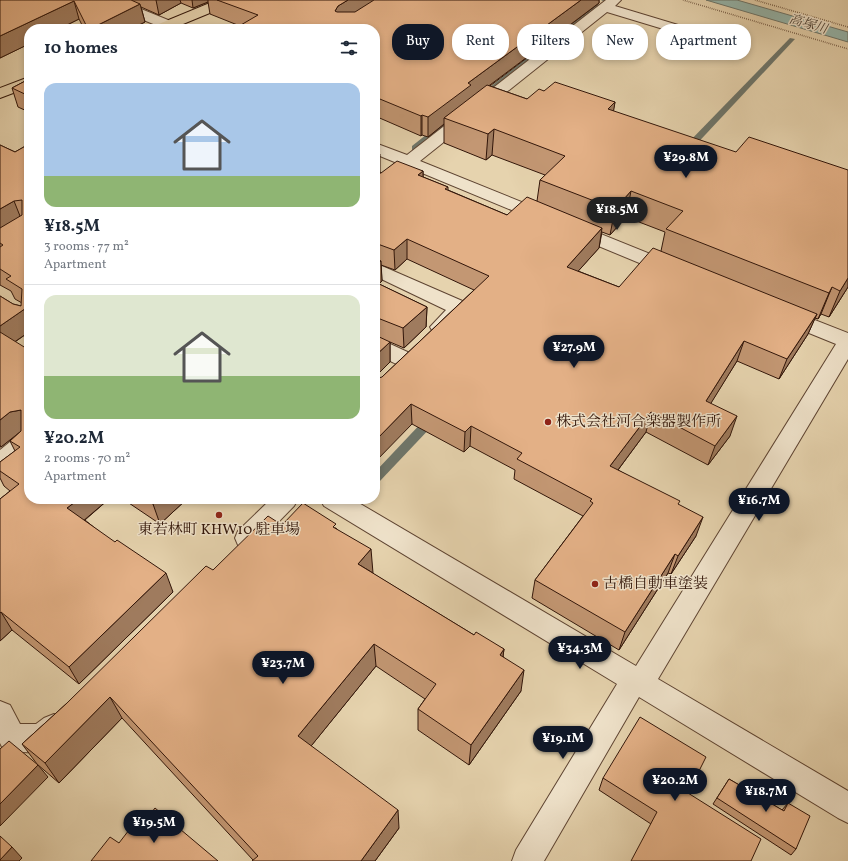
<!DOCTYPE html>
<meta charset="utf-8">
<style>
:root{--surface:#fff;--page:#f6f6f7;--text:#1f2937;--muted:#747a83;--line:#e0e1e3;--accent:#111827}
body{margin:0;font-family:Vollkorn,"Noto Serif JP",serif;background:var(--page);color:var(--text);height:100vh;display:flex;flex-direction:column;font-size:15px;white-space:nowrap}
*{box-sizing:border-box;margin:0}
p{font-size:13px;color:var(--muted)}
.icon{flex:none;width:22px;height:22px;fill:none;stroke:currentColor;stroke-width:2;stroke-linecap:round;stroke-linejoin:round}
.map{position:relative;flex:1;overflow:hidden}
.drawer{position:absolute;left:24px;top:24px;width:356px;height:480px;display:flex;flex-direction:column;background:var(--surface);border-radius:16px;box-shadow:0 2px 6px #0003}
.drawer>*{flex:none}
.guide{position:absolute;left:392px;top:24px;width:380px;height:36px;display:flex;gap:8px}
.price{position:absolute;translate:-50% -34px;padding:0 9px;border-radius:14px;background:var(--accent);color:#fff;font-size:13px;line-height:26px;filter:drop-shadow(0 1px 2px #0008)}
.price::after{content:'';position:absolute;left:50%;top:24px;width:12px;height:9px;margin-left:-6px;background:inherit;clip-path:polygon(0 0,100% 0,50% 100%)}
.price.selected{background:#222;color:#fff}
ul{padding:0;list-style:none}
li{display:grid;align-content:center;gap:8px;height:212px;padding:0 20px}
li+li{border-top:1px solid var(--line)}
li span{display:grid;place-items:center;height:124px;border-radius:12px;color:#555}
li>.icon{margin-inline-start:auto}
span .icon{width:72px;height:72px;fill:#fffc;stroke-width:1}
li b{font-size:17px}
h2{display:flex;justify-content:space-between;align-items:center;height:48px;padding:0 20px;font-size:17px}
.pill{padding:0 14px;border-radius:16px;background:var(--surface);box-shadow:0 2px 6px #0003;font-size:14px;line-height:36px}
.pill.selected{background:var(--accent);color:#fff}
.map>svg:first-child{display:block}
.water{fill:#96b7ad;stroke:#6e766b}
.lines{fill:none;stroke-linecap:round;stroke-linejoin:round}
.stream{fill:#6e766b;fill-rule:evenodd}
.minor-casing{stroke:#5e4432;stroke-width:2}
.major-casing{stroke:#311509;stroke-width:2}
.path{stroke:#311509;stroke-width:1.5;stroke-dasharray:0.5 1.5;stroke-linecap:butt}
.minor{fill:#efe2ca;fill-rule:evenodd}
.major{fill:#e6d3ae;fill-rule:evenodd}
.wall{fill:#c39773;stroke:#311509;fill-rule:evenodd}
.shaded-wall{fill:#9f7b5e;stroke:#311509}
.building{fill:#e3b086;stroke:#311509}
.poi-dot{fill:#8f2418;stroke:#efe2ca;stroke-width:1.5}
.labels{text-anchor:middle;dominant-baseline:central;stroke-width:3;stroke-linejoin:round;paint-order:stroke}
.far-water-label{font-size:13px;font-style:italic;fill:#4f463a;stroke:#efe2ca}
.poi-label{font-size:15px;fill:#311509;stroke:#efe2ca;text-anchor:start}
</style>
<div class="map">
<svg width="848" height="861" viewBox="0 0 848 861">
<rect width="100%" height="100%" fill="#e6d3ae"/>
<filter id="stains"><feTurbulence type="fractalNoise" baseFrequency=".005" numOctaves="4"/><feColorMatrix values="0 0 0 0 .2 0 0 0 0 .09 0 0 0 0 .02 0 0 0 .5 -.17"/></filter>
<radialGradient id="worn" r=".72"><stop offset=".6" stop-color="#630" stop-opacity="0"/><stop offset="1" stop-color="#630" stop-opacity=".3"/></radialGradient>
<polygon class="water" points="706,0 737,0 848,32 848,42"/>
<g class="lines">
<g class="stream">
<polygon points="601,0 608,0 605,2"/>
<polygon points="596,4 601,5 557,40 553,40 553,38"/>
<polygon points="790,38 795,39 691,150 685,150 685,146"/>
<polygon points="543,45 548,46 485,96 481,96 481,94"/>
<polygon points="451,115 454,115 458,117 418,150 412,150 412,146"/>
<polygon points="430,417 434,418 435,421 434,424 379,482 375,483 375,472 426,418"/>
</g>
<defs>
<g id="minor">
<polygon points="100,0 119,0 173,22 175,25 173,28 163,28 102,3"/>
<polygon points="606,0 621,0 615,6 698,31 700,34 698,37 693,38 607,12 420,161 680,266 682,270 680,274 673,276 666,274 410,168 381,192 375,193 375,180 397,163 375,154 375,143 407,155"/>
<polygon points="375,263 467,303 470,308 447,332 440,334 433,332 430,327 446,310 375,276"/>
<polygon points="784,308 848,333 848,359 658,679 848,791 848,823 838,818 639,697 544,861 512,861 516,850 617,684 324,506 320,499 352,499 636,666 836,344 777,320 774,315 777,310"/>
<path d="M375,337l39,18 3,5 -3,5c-14,4 -27,-6 -39,-12z"/>
<polygon points="29,431 29,451 8,468 0,471 0,450 21,433"/>
<polygon points="271,499 298,499 294,506 256,545 247,548 238,545 235,538 238,531"/>
<path d="M0,701l10,4 10,19h16l8,-6 10,-4 10,4 4,9c-12,27 -41,30 -66,20l-2,-4z"/>
</g>
<g id="major">
<polygon points="217,0 236,0 234,3 171,29 152,29 154,26"/>
<polygon points="29,77 29,87 0,98 0,88"/>
</g>
</defs>
<use href="#minor" class="minor-casing"/>
<use href="#major" class="major-casing"/>
<g class="path">
<polyline points="683,0 848,49"/>
<polyline points="755,0 848,27"/>
</g>
<use href="#minor" class="minor"/>
<use href="#major" class="major"/>
</g>
<g class="wall">
<path d="M0,0h599v3l-109,83 37,13 17,-8 71,11 -2,9 235,176 -19,30 -8,-3 -3,5 -3,-1 -7,16 -29,45 -42,-18 -27,43 20,32 -22,29 -62,-33 -28,38 61,35 17,31 -25,38 -3,-1 -49,77 -87,-52 3,-18 48,-64 -69,-37 1,-9 -45,-24 -6,6 -52,-28 -30,-47 92,-87 -67,-31 -12,11 -14,-5 1,16 -3,3 48,23 -1,20 -22,21 -14,-6v20l-15,15v-228l5,24 43,-2v6l25,10v3l59,25 30,-14 3,-21 5,-5 -53,-20 -6,5 -42,-17v-19l-16,13 -6,-2 -1,1 -46,-20v-87l-135,-3 -30,-12 -2,-12 -15,6 -12,-5 -22,12 -18,-8 4,15 -14,7h-47l-5,-10 -79,39zM626,217l39,15 -4,19 -42,36 -41,-16 21,-23 3,-16 8,3z"/>
<polygon points="29,79 29,112 18,107 12,88"/>
<polygon points="29,144 29,332 15,342 29,499 109,499 85,520 173,592 79,684 12,630 0,641 0,499 10,491 4,486 0,478 0,462 15,451 10,441 20,432 1,447 0,447 0,296 13,304 21,306 22,303 15,299 11,291 0,285 0,145 15,152"/>
<polygon points="123,499 187,499 160,524"/>
<polygon points="282,525 336,528 372,573 474,635 504,649 503,656 521,691 469,765 418,730 418,709 425,699 376,666 311,746 399,828 375,861 252,861 253,860 122,718 59,783 37,764 22,744 213,570"/>
<polygon points="603,778 688,793 651,824 599,790"/>
<polygon points="729,779 782,810 788,803 796,849 791,855 713,804"/>
</g>
<g class="shaded-wall">
<polygon points="156,0 180,0 181,3 159,15"/>
<polygon points="192,0 208,0 208,2 193,8"/>
<polygon points="348,0 379,0 339,25 335,11 338,6"/>
<polygon points="581,0 599,0 599,3 470,100 444,118 444,124 428,137 428,117 468,83"/>
<polygon points="74,1 79,19 59,29 29,29 29,44 0,58 0,36"/>
<polygon points="140,4 145,22 131,29 90,29"/>
<polygon points="615,102 611,127 608,109"/>
<polygon points="422,115 422,135 421,136 421,116"/>
<polygon points="494,129 492,155 486,160 488,134"/>
<polygon points="375,150 376,150 376,157 380,154 380,174 375,179"/>
<polygon points="423,171 423,191 418,175"/>
<polygon points="631,191 626,217 610,235 615,209"/>
<polygon points="14,201 22,221 0,234 0,209"/>
<polygon points="602,228 599,248 564,287 567,267"/>
<polygon points="407,239 407,259 395,270 394,250"/>
<polygon points="381,261 382,281 375,287 375,266"/>
<polygon points="848,278 848,287 829,317 840,291"/>
<polygon points="832,287 821,314 818,319 829,293"/>
<polygon points="29,306 29,332 4,349 0,340 0,326"/>
<polygon points="427,307 426,327 404,348 403,328"/>
<polygon points="817,314 808,334 779,379 787,359"/>
<polygon points="744,341 737,361 700,421 706,401"/>
<polygon points="390,342 390,362 375,377 375,356"/>
<polygon points="411,404 412,424 375,462 375,441"/>
<polygon points="21,410 29,428 20,432 1,447 0,445 0,420 10,412"/>
<polygon points="651,412 646,432 606,486 610,466"/>
<polygon points="737,416 730,436 708,465 715,446"/>
<polygon points="471,426 470,446 464,452 465,432"/>
<polygon points="79,499 109,499 76,527 67,508"/>
<polygon points="159,499 187,499 160,524 153,504"/>
<polygon points="703,517 696,536 671,574 678,556"/>
<polygon points="371,549 373,573 358,564"/>
<polygon points="675,554 668,573 619,650 625,632"/>
<polygon points="166,573 173,592 79,684 69,667"/>
<polygon points="1,612 12,630 0,641 0,613"/>
<polygon points="374,644 376,666 303,756 298,736"/>
<polygon points="504,649 501,671 500,655"/>
<polygon points="524,670 521,691 469,765 471,745"/>
<polygon points="110,697 122,718 59,783 45,763"/>
<polygon points="38,765 48,777 0,826 0,804"/>
<polygon points="398,810 399,828 375,861 361,861"/>
<polygon points="12,847 22,858 19,861 0,861 0,860"/>
</g>
<g class="building">
<polygon points="0,0 131,0 140,4 90,29 88,29 74,1 0,36"/>
<polygon points="217,0 348,0 338,6 335,11 337,12 355,12 374,0 581,0 468,83 471,85 428,117 422,115 421,116 375,97 375,29 234,29 258,15"/>
<polygon points="29,79 29,96 12,88"/>
<polygon points="555,82 615,102 608,109 736,152 749,137 848,170 848,278 840,291 832,287 829,293 666,229 683,211 631,191 615,209 540,180 565,156 494,129 488,134 444,118 487,85 527,99 539,89 544,91"/>
<polygon points="29,144 29,306 0,326 0,296 13,304 21,306 22,289 6,279 11,276 0,269 0,247 3,245 0,243 0,228 22,215 22,200 14,201 0,209 0,145 15,152"/>
<polygon points="375,152 380,154 375,158"/>
<polygon points="397,161 423,171 418,175 448,187 445,189 507,215 527,197 602,228 567,267 619,287 653,248 817,314 787,359 744,341 706,401 737,416 715,446 651,412 610,466 680,501 678,504 703,517 678,556 675,554 625,632 535,580 593,503 590,501 592,499 517,459 522,453 471,426 465,432 411,404 375,441 375,379 382,377 489,276 407,239 394,250 375,243 375,174 381,173"/>
<polygon points="375,257 381,261 375,266"/>
<polygon points="375,282 427,307 403,328 375,317"/>
<polygon points="0,332 29,350 29,499 79,499 67,508 115,542 117,540 166,573 69,667 1,612 0,613 0,499 19,484 0,471 0,462 20,447 10,441 21,431 21,410 10,412 0,420"/>
<polygon points="375,335 390,342 375,356"/>
<polygon points="145,499 159,499 153,504"/>
<polygon points="303,503 336,524 333,527 371,549 358,564 474,635 476,632 504,649 500,655 524,670 471,745 418,709 436,684 374,644 298,736 398,810 361,861 252,861 258,856 110,697 45,763 22,744 66,704 206,566 213,570 268,516 282,525"/>
<polygon points="640,717 706,757 688,793 761,839 751,861 631,861 657,812 603,778"/>
<polygon points="9,741 38,765 0,804 0,749"/>
<polygon points="729,779 784,811 788,803 810,816 796,849 717,798"/>
<polygon points="155,808 218,861 91,861 110,837 119,843 129,830 135,834"/>
<polygon points="0,836 12,847 0,860"/>
</g>
<g class="poi-dot">
<circle cx="548" cy="422" r="4"/>
<circle cx="219" cy="515" r="4"/>
<circle cx="595" cy="584" r="4"/>
</g>
<g class="labels">
<g class="far-water-label">
<text transform="translate(808 25) rotate(16)">高塚川</text>
</g>
<g class="poi-label">
<text x="556" y="422">株式会社河合楽器製作所</text>
<text x="219" y="530" text-anchor="middle">東若林町 KHW10 駐車場</text>
<text x="603" y="584">古橋自動車塗装</text>
</g>
</g>
<rect width="100%" height="100%" filter="url(#stains)"/>
<rect width="100%" height="100%" fill="url(#worn)"/>
</svg>
<b class="price" style="left:686px;top:179px">¥29.8M</b>
<b class="price selected" style="left:617px;top:231px">¥18.5M</b>
<b class="price" style="left:574px;top:369px">¥27.9M</b>
<b class="price" style="left:759px;top:522px">¥16.7M</b>
<b class="price" style="left:580px;top:670px">¥34.3M</b>
<b class="price" style="left:283px;top:685px">¥23.7M</b>
<b class="price" style="left:563px;top:760px">¥19.1M</b>
<b class="price" style="left:675px;top:802px">¥20.2M</b>
<b class="price" style="left:766px;top:813px">¥18.7M</b>
<b class="price" style="left:154px;top:844px">¥19.5M</b>
<div class="guide">
<a class="pill selected">Buy</a>
<a class="pill">Rent</a>
<a class="pill">Filters</a>
<a class="pill">New</a>
<a class="pill">Apartment</a>
</div>
<section class="drawer">
<h2>10 homes<svg class="icon" aria-label="filters" viewBox="0 0 24 24"><path d="M4 7h16M4 17h16"/><circle cx="9" cy="7" r="2"/><circle cx="15" cy="17" r="2"/></svg></h2>
<ul>
<li><span style="background:linear-gradient(#a9c7e8 75%,#8fb573 0)"><svg class="icon" aria-label="home" viewBox="0 0 24 24"><path d="M3 11l9-7 9 7M6 9v11h12V9"/></svg></span><div><b>¥18.5M</b><p>3 rooms · 77 m²</p><p>Apartment</p></div></li>
<li><span style="background:linear-gradient(#dfe7d0 65%,#8fb573 0)"><svg class="icon" aria-label="home" viewBox="0 0 24 24"><path d="M3 11l9-7 9 7M6 9v11h12V9"/></svg></span><div><b>¥20.2M</b><p>2 rooms · 70 m²</p><p>Apartment</p></div></li>
</ul>
</section>
</div>
